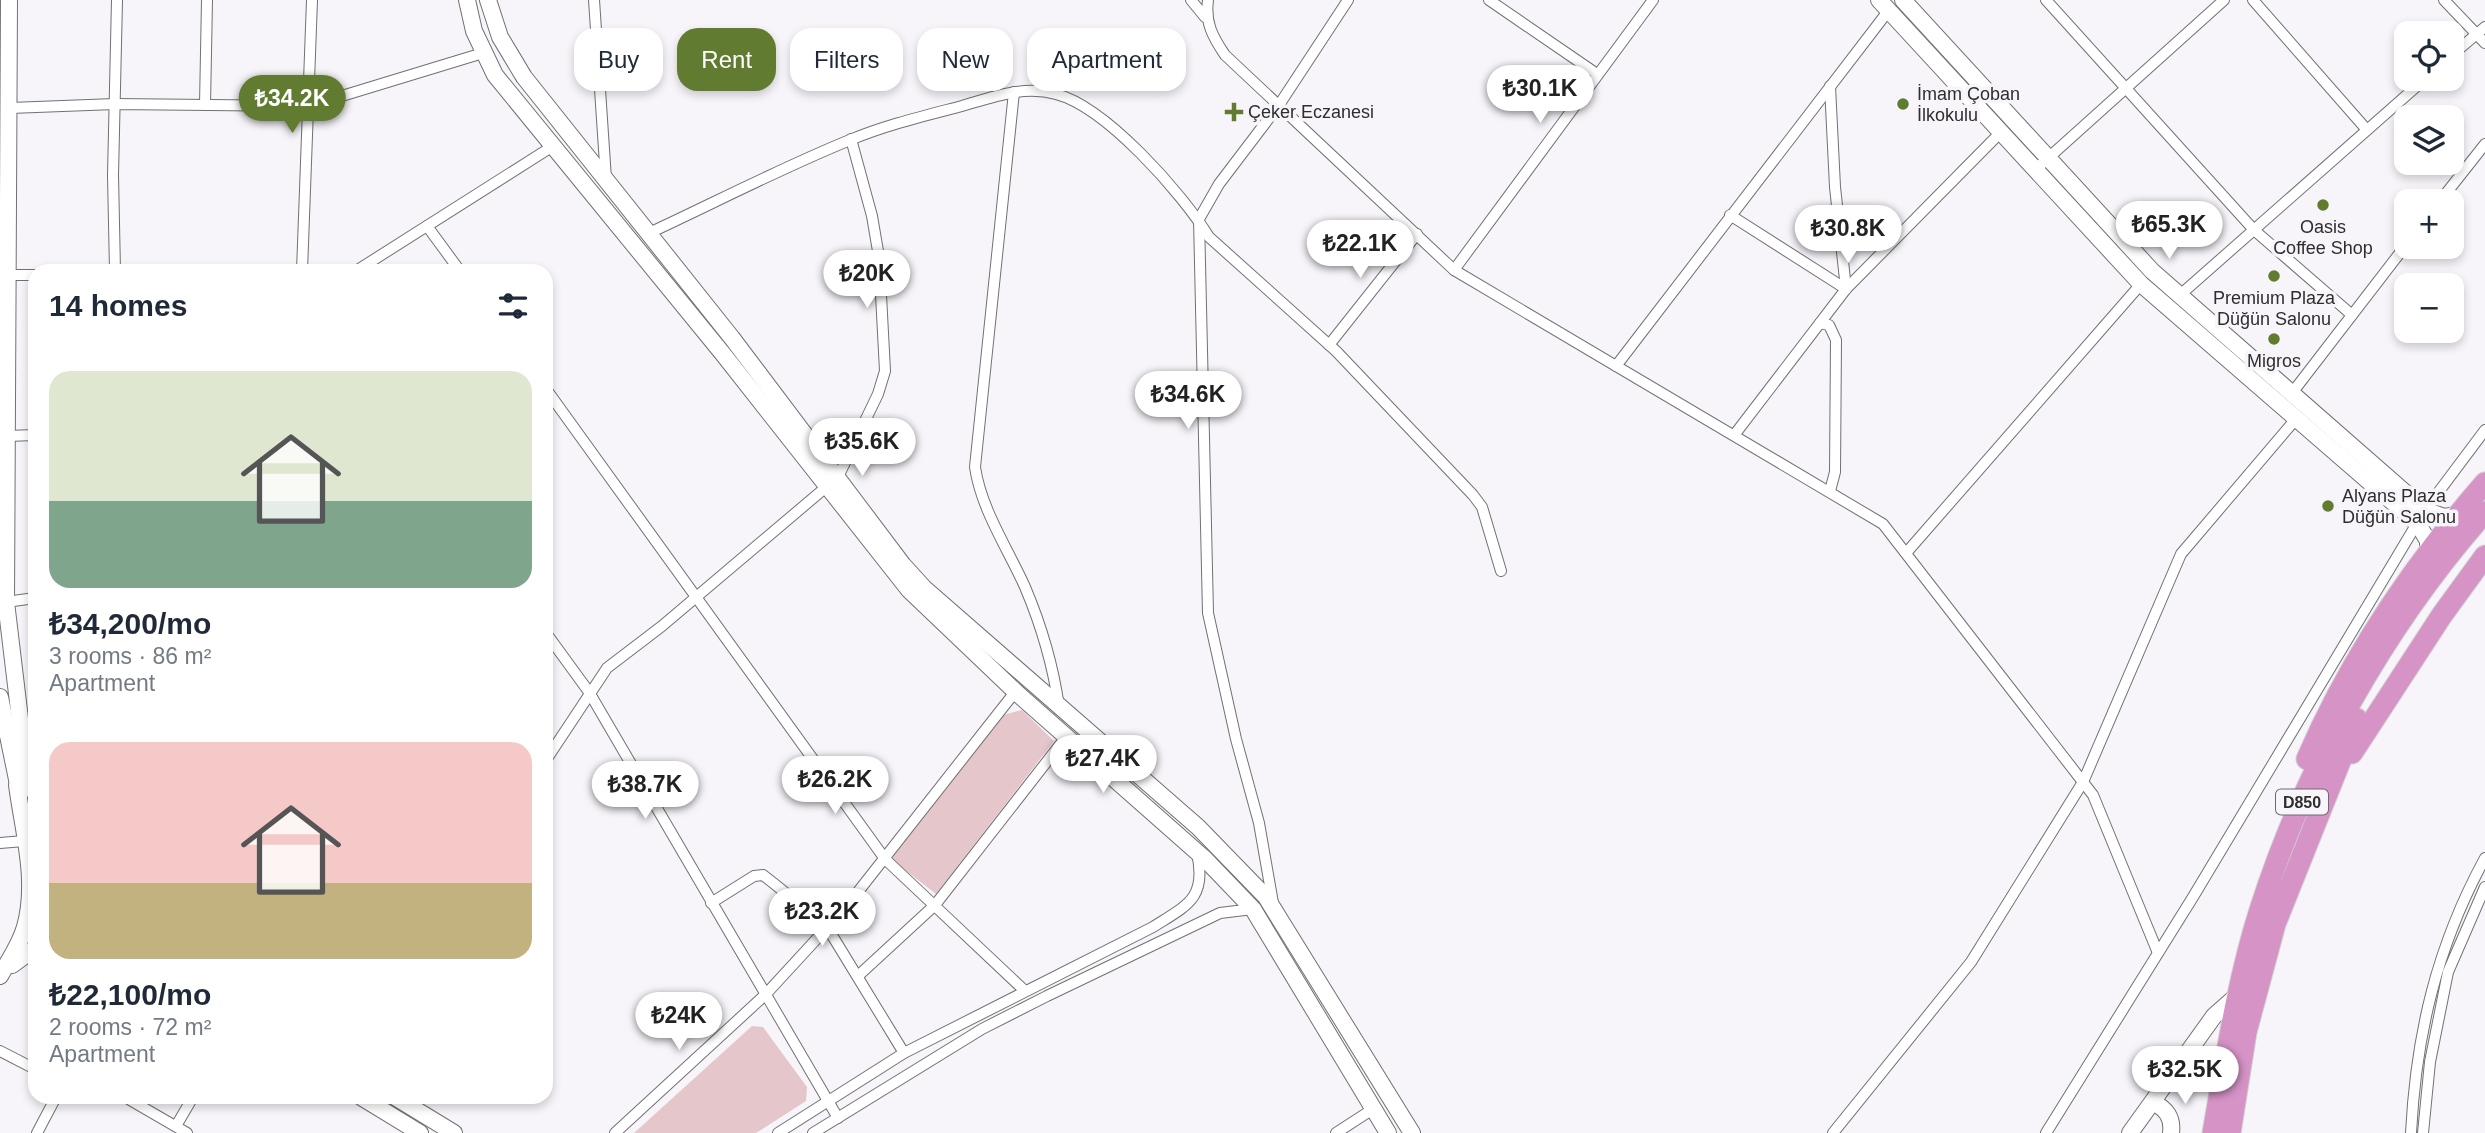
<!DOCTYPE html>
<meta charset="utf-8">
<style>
:root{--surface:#fff;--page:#f6f6f7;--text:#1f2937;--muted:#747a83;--accent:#617c31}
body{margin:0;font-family:Arial,sans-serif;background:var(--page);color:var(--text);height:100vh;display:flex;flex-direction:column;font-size:26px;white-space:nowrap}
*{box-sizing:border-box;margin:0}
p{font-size:23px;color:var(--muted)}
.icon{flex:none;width:38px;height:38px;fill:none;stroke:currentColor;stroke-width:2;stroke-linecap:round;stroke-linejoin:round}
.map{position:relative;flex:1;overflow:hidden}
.details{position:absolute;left:28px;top:264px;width:525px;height:840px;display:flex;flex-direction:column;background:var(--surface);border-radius:21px;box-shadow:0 4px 10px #0003}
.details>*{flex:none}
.banner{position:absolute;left:574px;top:28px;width:665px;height:63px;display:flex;gap:14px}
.controls{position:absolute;left:2394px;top:21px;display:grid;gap:14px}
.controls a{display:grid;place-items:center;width:70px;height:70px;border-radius:14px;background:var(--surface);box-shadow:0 4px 10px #0003;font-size:35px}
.price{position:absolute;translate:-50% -60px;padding:0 16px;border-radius:24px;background:#fff;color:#222;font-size:23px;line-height:46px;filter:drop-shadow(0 2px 4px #0008)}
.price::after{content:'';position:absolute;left:50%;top:42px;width:21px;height:16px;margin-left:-10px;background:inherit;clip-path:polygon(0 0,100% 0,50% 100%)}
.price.selected{background:var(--accent);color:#fff}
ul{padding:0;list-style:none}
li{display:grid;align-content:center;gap:14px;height:371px;padding:0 21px}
li span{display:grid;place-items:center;height:217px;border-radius:21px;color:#555}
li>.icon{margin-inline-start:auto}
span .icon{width:126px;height:126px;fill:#fffc;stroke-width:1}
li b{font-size:30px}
h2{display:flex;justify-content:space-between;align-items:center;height:84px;padding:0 21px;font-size:30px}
.chip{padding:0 24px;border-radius:21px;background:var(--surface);box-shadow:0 4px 10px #0003;font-size:24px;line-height:63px}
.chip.selected{background:var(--accent);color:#fff}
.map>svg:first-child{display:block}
.green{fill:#e5c6ca}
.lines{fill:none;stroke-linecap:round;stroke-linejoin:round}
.street-casing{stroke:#717074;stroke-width:12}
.secondary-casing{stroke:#717074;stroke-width:18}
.highway-casing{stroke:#d1d1d1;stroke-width:23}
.street{stroke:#fff;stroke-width:10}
.secondary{stroke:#fff;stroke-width:16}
.highway{stroke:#d593c6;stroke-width:21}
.poi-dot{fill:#617c31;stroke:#f7f5fa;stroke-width:2.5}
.labels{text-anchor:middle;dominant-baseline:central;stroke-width:7;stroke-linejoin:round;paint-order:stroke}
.shield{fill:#f7f5fa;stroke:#6a6a6c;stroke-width:2}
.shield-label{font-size:16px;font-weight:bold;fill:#2e2e2f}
.poi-label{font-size:18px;fill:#2e2e2f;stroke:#f7f5fa;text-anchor:start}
</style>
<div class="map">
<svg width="2485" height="1133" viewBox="0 0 2485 1133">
<rect width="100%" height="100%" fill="#f7f5fa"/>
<g class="green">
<polygon points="1022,710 1054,741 936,894 891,859 1003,715"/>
<polygon points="752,1026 763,1027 807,1087 806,1101 756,1133 634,1133"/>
</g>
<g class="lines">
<defs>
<g id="street">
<polyline points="594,0 606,179"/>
<polyline points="1191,0 1205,17"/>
<path d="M1208,0c-3,22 4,36 17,55l229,215 429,254 210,271 65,158"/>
<polyline points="1489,0 1597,74"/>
<polyline points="2046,0 2254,230 2352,315"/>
<polyline points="2253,0 2367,130"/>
<polyline points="2444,0 2485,43"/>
<polyline points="2452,55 2485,27"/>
<polyline points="1830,86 1835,187 1846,289"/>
<path d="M1014,92l-39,375c6,42 33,82 50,120 17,40 28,78 34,120"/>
<polyline points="205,105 207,0"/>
<polyline points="10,108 115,104 309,106 483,53"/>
<polyline points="2036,169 2224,0"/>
<polyline points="2440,201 2485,144"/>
<polyline points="1730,215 1846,289"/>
<polyline points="427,226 460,271"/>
<path d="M647,234c67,-31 134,-66 203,-94 36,-15 74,-24 112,-34 31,-9 62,-21 94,-12 50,13 126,99 153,143l127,114 137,144 9,12 19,64"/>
<polyline points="1454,270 1653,0"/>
<polyline points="115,271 113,175 117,0"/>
<polyline points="302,271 312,0"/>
<polyline points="356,271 553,146"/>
<polyline points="8,275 35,275"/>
<polyline points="2180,295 2425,79"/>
<polyline points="1820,323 1829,325 1836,340 1835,472 1830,491"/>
<polyline points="1329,345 1417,234"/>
<polyline points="1616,366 1889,10"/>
<polyline points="546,389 885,859 1025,991"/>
<polyline points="2292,393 2406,245"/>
<polyline points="1735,434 1846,289 2001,132"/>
<polyline points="7,436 35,435"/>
<polyline points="1907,552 2141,284"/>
<polyline points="6,602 35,598"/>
<polyline points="546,633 589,692 838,1118"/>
<polyline points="546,760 607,668 662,626 838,477 878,394 885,371 879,257 872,216 851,139"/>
<polyline points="0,843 24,841"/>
<polyline points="711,903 754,876 763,875 777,886 827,927 904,1053"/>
<polyline points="1273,903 1259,823 1236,739 1208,613 1199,219 1219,184 1279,105 1348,0"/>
<polyline points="859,975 935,905 1066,737"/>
<polyline points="0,1051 35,1069"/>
<polyline points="125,1097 187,1133"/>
<polyline points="176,1126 193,1097"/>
<polyline points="37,1133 56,1097"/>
<polyline points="615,1133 765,995 846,907 1015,692"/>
<path d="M778,1133l126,-80 249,-126c35,-22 54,-29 44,-74"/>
<polyline points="813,1133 982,1029 1047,996 1220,913 1253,909"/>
<polyline points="1336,1133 1373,1109"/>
<polyline points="1833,1133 1971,962 2083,782 2181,554 2295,420"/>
<polyline points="2046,1133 2193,897 2425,510 2485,430"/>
<path d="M2411,1133c5,-99 26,-187 74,-275"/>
<polyline points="2423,1133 2430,1062 2448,972 2485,887"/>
</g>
<g id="secondary">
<polyline points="9,0 6,602 23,744 35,793"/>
<polyline points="467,0 474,31 495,75 723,354 909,590 1018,694 1205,859 1253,909 1388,1133"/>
<polyline points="488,0 500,37 524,77 732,338 903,565 924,588 1198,827 1266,897 1412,1133"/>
<polyline points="1879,0 2141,284 2418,524 2428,541 2428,551"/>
<polyline points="1903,0 2152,271 2425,510 2444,517 2457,515"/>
<polyline points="0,697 20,794"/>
<polyline points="12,965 35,948"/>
<path d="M0,976c9,-16 20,-31 25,-49 13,-46 -2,-96 -8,-142"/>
<polyline points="361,1097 420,1133"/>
<polyline points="395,1097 454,1133"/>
<path d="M2153,1102c13,7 20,15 18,31"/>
<polyline points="2130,1133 2214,1016 2240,993"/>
</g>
<g id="highway">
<polyline points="2352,753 2442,615 2485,556"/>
<path d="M2307,759c44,-102 105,-192 178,-276"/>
<path d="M2213,1133c13,-74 24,-151 47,-223 46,-144 125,-285 225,-398"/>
<polyline points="2230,1133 2246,1032 2275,924 2357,719"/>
</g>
</defs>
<use href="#street" class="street-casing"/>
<use href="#secondary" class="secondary-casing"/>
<use href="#highway" class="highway-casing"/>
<use href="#street" class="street"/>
<use href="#secondary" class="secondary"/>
<use href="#highway" class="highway"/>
</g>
<g class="poi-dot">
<circle cx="1903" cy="104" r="7"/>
<path d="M1230.5 101.5h7v7h7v7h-7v7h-7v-7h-7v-7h7z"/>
<circle cx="2323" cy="205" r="7"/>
<circle cx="2274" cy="276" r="7"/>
<circle cx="2274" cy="339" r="7"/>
<circle cx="2328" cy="506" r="7"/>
</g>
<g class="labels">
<rect class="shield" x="2276" y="789.5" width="52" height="25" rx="5"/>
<g class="shield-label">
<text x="2302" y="802">D850</text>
</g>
<g class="poi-label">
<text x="1917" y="94">İmam Çoban<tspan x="1917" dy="21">İlkokulu</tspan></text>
<text x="1248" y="112">Çeker Eczanesi</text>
<text x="2323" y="227" text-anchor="middle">Oasis<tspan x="2323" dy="21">Coffee Shop</tspan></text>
<text x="2274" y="298" text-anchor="middle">Premium Plaza<tspan x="2274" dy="21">Düğün Salonu</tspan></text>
<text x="2274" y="361" text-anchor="middle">Migros</text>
<text x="2342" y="496">Alyans Plaza<tspan x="2342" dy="21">Düğün Salonu</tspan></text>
</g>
</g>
</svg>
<div class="controls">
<a><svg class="icon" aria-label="locate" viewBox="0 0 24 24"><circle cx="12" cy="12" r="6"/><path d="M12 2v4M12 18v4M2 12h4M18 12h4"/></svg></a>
<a><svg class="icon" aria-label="layers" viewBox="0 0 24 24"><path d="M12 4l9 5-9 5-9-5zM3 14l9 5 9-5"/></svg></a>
<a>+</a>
<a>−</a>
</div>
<b class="price" style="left:1540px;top:125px">₺30.1K</b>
<b class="price selected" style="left:292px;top:135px">₺34.2K</b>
<b class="price" style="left:2169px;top:261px">₺65.3K</b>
<b class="price" style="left:1848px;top:265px">₺30.8K</b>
<b class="price" style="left:1360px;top:280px">₺22.1K</b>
<b class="price" style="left:867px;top:310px">₺20K</b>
<b class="price" style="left:1188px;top:431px">₺34.6K</b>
<b class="price" style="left:862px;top:478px">₺35.6K</b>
<b class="price" style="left:1103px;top:795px">₺27.4K</b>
<b class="price" style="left:835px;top:816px">₺26.2K</b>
<b class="price" style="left:645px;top:821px">₺38.7K</b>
<b class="price" style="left:822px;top:948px">₺23.2K</b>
<b class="price" style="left:679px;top:1052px">₺24K</b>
<b class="price" style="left:2185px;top:1106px">₺32.5K</b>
<div class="banner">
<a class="chip">Buy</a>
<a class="chip selected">Rent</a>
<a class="chip">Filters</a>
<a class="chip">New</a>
<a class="chip">Apartment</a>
</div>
<section class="details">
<h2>14 homes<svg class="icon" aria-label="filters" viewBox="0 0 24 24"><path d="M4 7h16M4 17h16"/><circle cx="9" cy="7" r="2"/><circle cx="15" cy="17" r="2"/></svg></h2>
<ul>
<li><span style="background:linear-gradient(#dfe7d0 60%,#7fa58c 0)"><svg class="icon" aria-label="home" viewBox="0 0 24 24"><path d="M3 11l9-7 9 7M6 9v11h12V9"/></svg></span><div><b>₺34,200/mo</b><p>3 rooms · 86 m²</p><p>Apartment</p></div></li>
<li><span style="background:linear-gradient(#f6c9c9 65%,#c2b280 0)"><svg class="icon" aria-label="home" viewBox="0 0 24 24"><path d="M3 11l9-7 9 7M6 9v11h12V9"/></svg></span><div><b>₺22,100/mo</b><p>2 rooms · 72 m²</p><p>Apartment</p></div></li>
</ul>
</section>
</div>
